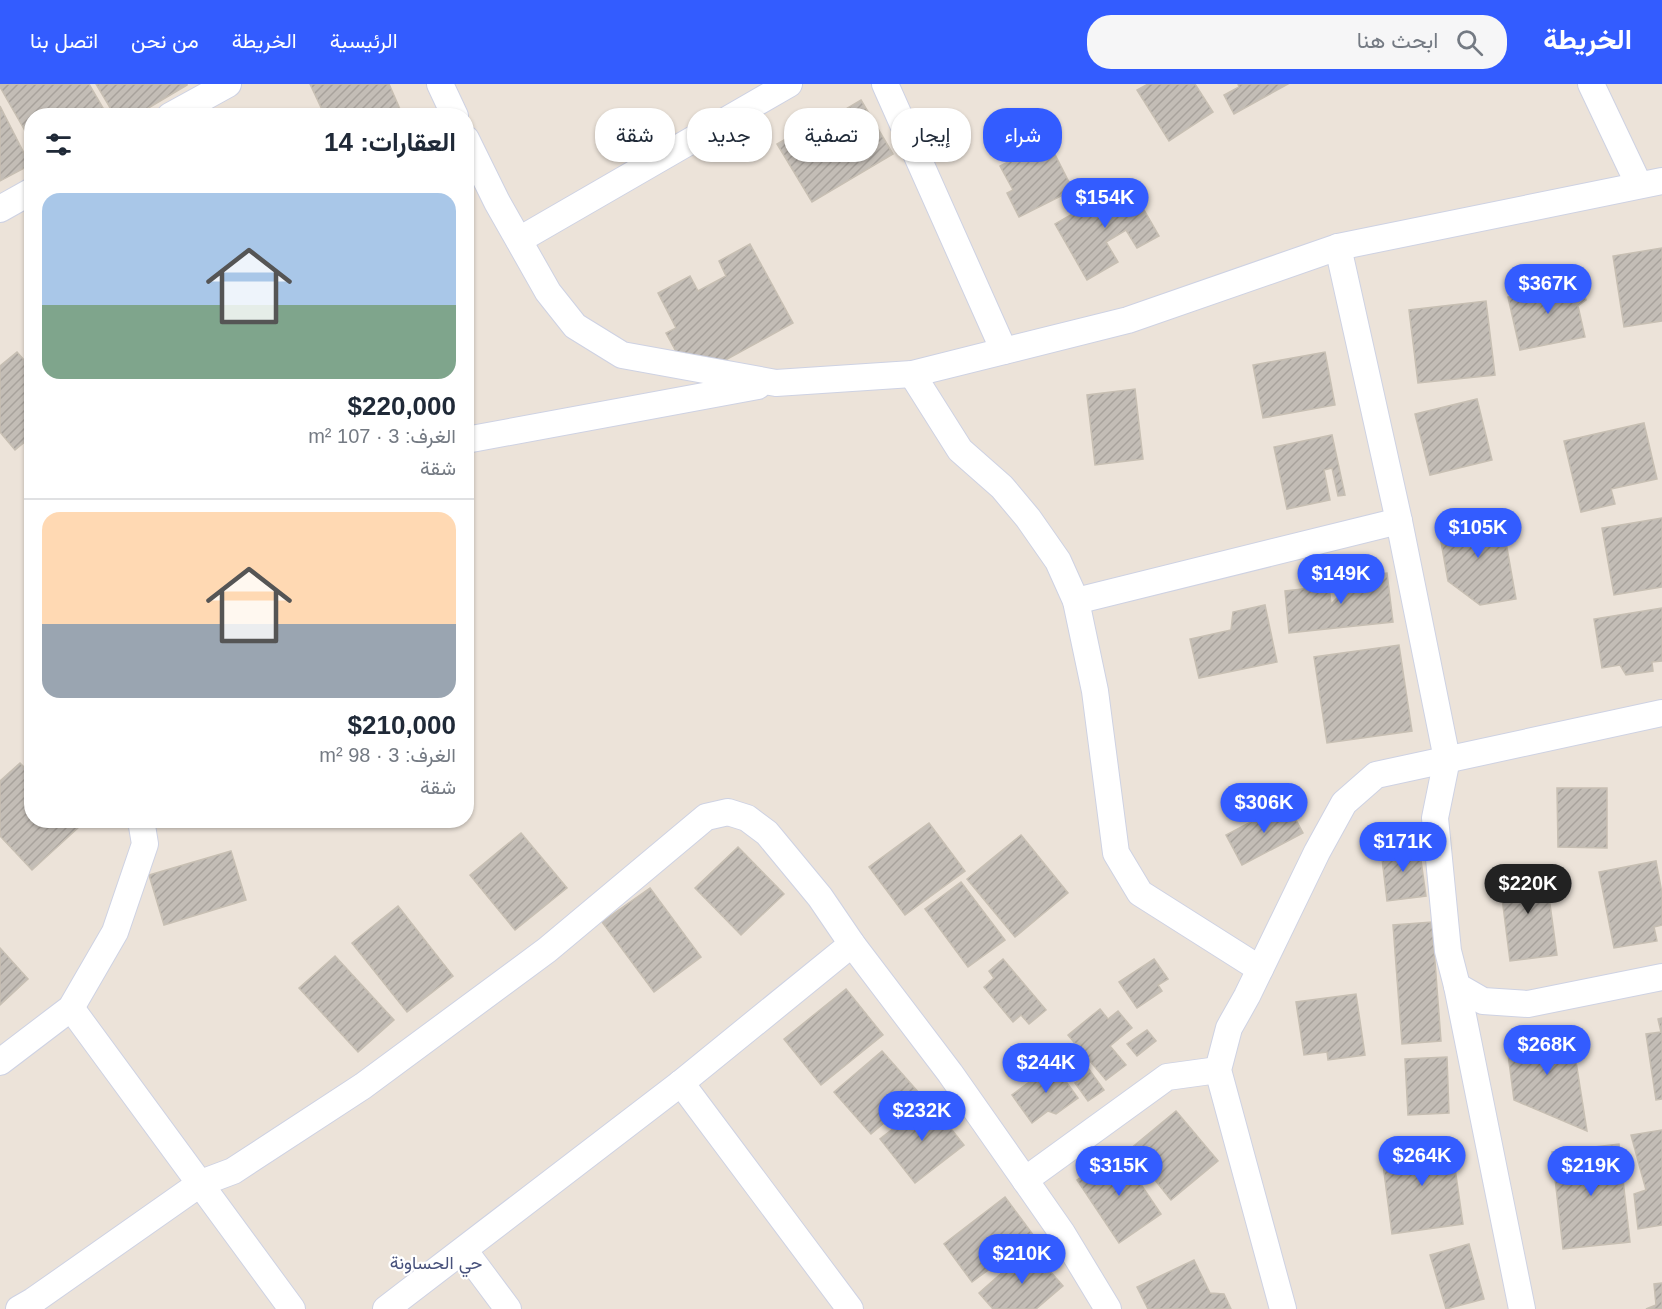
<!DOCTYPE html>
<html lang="ar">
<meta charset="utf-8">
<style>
:root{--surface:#fff;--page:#f6f6f7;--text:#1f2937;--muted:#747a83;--line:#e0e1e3;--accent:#335cff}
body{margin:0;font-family:Helvetica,Vazirmatn,sans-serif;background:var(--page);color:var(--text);direction:rtl;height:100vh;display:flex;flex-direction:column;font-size:22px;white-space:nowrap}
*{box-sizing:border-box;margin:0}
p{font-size:20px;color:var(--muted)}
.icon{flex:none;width:33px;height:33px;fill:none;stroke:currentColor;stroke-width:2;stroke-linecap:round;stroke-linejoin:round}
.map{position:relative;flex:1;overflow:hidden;direction:ltr}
.drawer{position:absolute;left:24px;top:24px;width:450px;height:720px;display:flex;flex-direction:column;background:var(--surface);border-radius:24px;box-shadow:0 2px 4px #0004;direction:rtl}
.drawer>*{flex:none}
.hud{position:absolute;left:492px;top:24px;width:570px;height:54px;direction:rtl;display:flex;gap:12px}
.price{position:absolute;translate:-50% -51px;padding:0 14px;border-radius:21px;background:var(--accent);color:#fff;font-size:20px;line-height:39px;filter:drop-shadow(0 2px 3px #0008)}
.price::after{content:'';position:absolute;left:50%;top:36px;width:18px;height:14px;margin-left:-9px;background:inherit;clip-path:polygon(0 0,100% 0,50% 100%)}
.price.current{background:#222;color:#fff}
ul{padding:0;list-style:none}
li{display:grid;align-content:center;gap:12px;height:318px;padding:0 18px}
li+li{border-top:2px solid var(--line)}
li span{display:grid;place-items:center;height:186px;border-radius:18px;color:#555}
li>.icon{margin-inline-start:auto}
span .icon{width:108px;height:108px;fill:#fffc;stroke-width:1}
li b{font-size:26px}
h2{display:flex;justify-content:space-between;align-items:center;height:72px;padding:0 18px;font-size:26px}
.pill{padding:0 21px;border-radius:24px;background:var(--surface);box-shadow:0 2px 4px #0004;font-size:21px;line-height:54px}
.pill.current{background:var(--accent);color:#fff}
header{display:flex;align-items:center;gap:36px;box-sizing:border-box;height:84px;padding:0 30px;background:var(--accent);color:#fff}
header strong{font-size:28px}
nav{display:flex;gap:33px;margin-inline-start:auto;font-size:21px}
.search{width:420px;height:54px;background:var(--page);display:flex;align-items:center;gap:15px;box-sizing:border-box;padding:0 21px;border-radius:24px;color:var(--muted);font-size:22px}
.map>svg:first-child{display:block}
.building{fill:url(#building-hatch);stroke:#c7bfb3;stroke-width:1.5}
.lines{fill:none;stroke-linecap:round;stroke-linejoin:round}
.street-casing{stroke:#ced2e3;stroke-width:28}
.street{stroke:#fff;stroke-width:26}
.labels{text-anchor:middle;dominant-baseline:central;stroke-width:4.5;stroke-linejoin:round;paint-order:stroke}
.neighbourhood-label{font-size:18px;fill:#47517b;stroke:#fff}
</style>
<header>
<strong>الخريطة</strong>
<div class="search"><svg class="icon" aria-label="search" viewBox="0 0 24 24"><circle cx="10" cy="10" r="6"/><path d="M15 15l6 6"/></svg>ابحث هنا</div>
<nav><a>الرئيسية</a><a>الخريطة</a><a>من نحن</a><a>اتصل بنا</a></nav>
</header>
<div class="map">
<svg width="1662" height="1225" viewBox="0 0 1662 1225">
<defs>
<pattern id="building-hatch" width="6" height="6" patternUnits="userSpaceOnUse" patternTransform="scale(1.5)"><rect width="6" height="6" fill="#c3bdb6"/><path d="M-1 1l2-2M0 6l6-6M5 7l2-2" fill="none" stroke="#a8a29c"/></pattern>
</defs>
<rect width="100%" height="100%" fill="#ece3d9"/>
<g class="building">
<polygon points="0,0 89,0 103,24 89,32 32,32 32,59 0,3"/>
<polygon points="96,0 187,0 187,1 135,32 115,32"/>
<polygon points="310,0 389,0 403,32 325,32"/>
<polygon points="1148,0 1195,0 1213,28 1169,57 1137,6"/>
<polygon points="1238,0 1288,0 1234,30 1224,11 1239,3"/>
<polygon points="861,16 893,70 812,118 777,60 815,38 827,59 839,51 829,35"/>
<polygon points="0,22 30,81 0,97"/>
<polygon points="1042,45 1073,106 1019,133 1007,109 1013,106 1000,82 1023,70 1017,57"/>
<polygon points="1128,98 1159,152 1137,164 1126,146 1106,158 1118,178 1087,196 1055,140"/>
<polygon points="750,160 793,239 691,295 666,249 676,244 658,209 690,192 698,207 726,192 719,177"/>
<polygon points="1662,164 1662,237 1624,243 1613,172"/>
<polygon points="1581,196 1586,216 1578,222 1585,253 1520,266 1508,213"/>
<polygon points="1486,217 1495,291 1418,299 1409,226"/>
<polygon points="17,268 32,285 32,352 15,366 0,348 0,282"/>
<polygon points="1325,268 1335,321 1263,334 1253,281"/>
<polygon points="1135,305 1143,375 1095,381 1087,311"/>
<polygon points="1477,315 1492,376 1430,391 1415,330"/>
<polygon points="1644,339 1657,395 1611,405 1615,420 1581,428 1564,357"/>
<polygon points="1332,351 1345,411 1338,412 1332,384 1324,386 1330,416 1287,425 1274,363"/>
<polygon points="1501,430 1516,515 1480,521 1448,497 1438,441"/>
<polygon points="1662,434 1662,503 1614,511 1602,444"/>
<polygon points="1387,489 1393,538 1289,549 1285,507 1329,502 1331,520 1340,511 1338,495"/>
<polygon points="1265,521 1277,578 1199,594 1190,555 1231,546 1233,528"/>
<polygon points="1662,524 1662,577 1652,578 1653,587 1626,591 1620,581 1602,584 1594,535"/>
<polygon points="1399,561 1412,647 1327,659 1314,573"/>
<polygon points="20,679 32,691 32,736 73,736 79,743 32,786 0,752 0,697"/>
<polygon points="1557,704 1607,704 1607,764 1558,763"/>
<polygon points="1287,719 1303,749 1242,781 1226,751"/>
<polygon points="929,739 965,787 905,831 869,783"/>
<polygon points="521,749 567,804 515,846 470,791"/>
<polygon points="1021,751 1068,809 1015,853 967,795"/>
<polygon points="1419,762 1426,812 1387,817 1381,766"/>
<polygon points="738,763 784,810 741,851 695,804"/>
<polygon points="231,767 246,816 164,841 149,791"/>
<polygon points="1656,777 1662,809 1662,841 1654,843 1657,857 1614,864 1599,788"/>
<polygon points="1545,784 1557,871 1510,877 1499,790"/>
<polygon points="961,798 1005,856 968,883 925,825"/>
<polygon points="650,804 701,873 654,908 602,838"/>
<polygon points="398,822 453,892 407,928 352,859"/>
<polygon points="1432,838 1441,957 1402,960 1393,841"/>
<polygon points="0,864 28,895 0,921"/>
<polygon points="335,872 394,936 358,968 299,904"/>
<polygon points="1003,875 1046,926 1029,940 1021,931 1013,938 984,903 994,894 989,887"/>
<polygon points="1154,875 1168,895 1158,901 1162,907 1137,924 1119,898"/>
<polygon points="846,905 883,951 821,1001 784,955"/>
<polygon points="1356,910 1365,971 1328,976 1327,968 1304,971 1296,918"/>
<polygon points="1100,925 1108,935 1118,927 1132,944 1110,962 1126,981 1106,996 1068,951"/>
<polygon points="1662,934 1662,1015 1656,1016 1646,950 1661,948 1658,935"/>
<polygon points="1147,946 1156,957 1137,972 1127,960"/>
<polygon points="1571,946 1587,1047 1514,1016 1506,955"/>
<polygon points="882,967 919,1009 871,1050 834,1008"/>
<polygon points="1447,973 1449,1029 1408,1031 1405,975"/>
<polygon points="1059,976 1065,984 1059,988 1078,1014 1056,1030 1048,1027 1032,1039 1012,1011"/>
<polygon points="1088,984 1104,1006 1088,1017 1075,999 1080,996 1077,992"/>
<polygon points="929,1017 964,1061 915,1099 880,1055"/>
<polygon points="1176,1027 1218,1077 1171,1116 1130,1065"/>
<polygon points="1662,1046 1662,1141 1638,1145 1634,1110 1646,1106 1631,1051"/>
<polygon points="1451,1056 1463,1140 1392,1150 1381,1065"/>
<polygon points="1619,1060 1630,1158 1563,1165 1552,1068"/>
<polygon points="1119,1068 1161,1130 1119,1159 1077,1096"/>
<polygon points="1005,1113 1034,1152 972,1198 944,1160"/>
<polygon points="1469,1160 1484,1215 1446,1225 1430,1171"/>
<polygon points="1030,1164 1063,1202 1036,1225 993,1225 979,1209"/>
<polygon points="1194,1176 1210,1209 1224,1210 1231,1225 1148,1225 1137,1203"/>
<polygon points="1662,1199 1662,1225 1646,1225 1656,1221 1654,1200"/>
</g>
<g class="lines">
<defs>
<g id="street">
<polyline points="440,0 455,32"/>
<polyline points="885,0 1004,267"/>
<polyline points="1591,0 1639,101"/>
<polyline points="170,32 228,0"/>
<polyline points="466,55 497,118 548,208 575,242 622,271 776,299 912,290 1128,236 1338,163 1662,97"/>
<polyline points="0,125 32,107"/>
<polyline points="519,156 789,0"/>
<polyline points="1338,163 1399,437 1447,675 1435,734 1448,867 1457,902 1483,917 1528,920 1662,893"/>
<polyline points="912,290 960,366 1002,403 1028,434 1058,477 1076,517 1095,607 1116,769 1140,809 1260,885"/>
<polyline points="466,356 758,302"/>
<polyline points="1076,517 1399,437"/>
<polyline points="1457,902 1522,1225"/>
<polyline points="71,924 292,1225"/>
<polyline points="0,978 71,924 115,848 145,760 141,736"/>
<polyline points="681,999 850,1225"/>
<polyline points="1025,1096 1167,993 1218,986"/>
<polyline points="464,1166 508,1225"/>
<polyline points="19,1225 33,1217 201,1099 233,1087 363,1002 547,866 706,733 728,728 747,734 767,749 820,813 852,860 950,989 1025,1096 1062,1149 1108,1225"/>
<polyline points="386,1225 681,999 852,860"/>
<polyline points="1283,1225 1218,986 1229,944 1247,912 1317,768 1344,719 1376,691 1662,629"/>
</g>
</defs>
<use href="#street" class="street-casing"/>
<use href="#street" class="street"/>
</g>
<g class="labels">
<g class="neighbourhood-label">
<text x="436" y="1179">حي الحساونة</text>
</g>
</g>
</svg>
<b class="price" style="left:1105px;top:145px">$154K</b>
<b class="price" style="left:1548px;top:231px">$367K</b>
<b class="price" style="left:1478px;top:475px">$105K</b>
<b class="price" style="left:1341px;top:521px">$149K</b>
<b class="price" style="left:1264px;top:750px">$306K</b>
<b class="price" style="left:1403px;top:789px">$171K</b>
<b class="price current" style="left:1528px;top:831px">$220K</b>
<b class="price" style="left:1547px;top:992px">$268K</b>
<b class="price" style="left:1046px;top:1010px">$244K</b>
<b class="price" style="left:922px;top:1058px">$232K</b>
<b class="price" style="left:1422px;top:1103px">$264K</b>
<b class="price" style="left:1119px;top:1113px">$315K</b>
<b class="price" style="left:1591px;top:1113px">$219K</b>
<b class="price" style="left:1022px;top:1201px">$210K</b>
<div class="hud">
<a class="pill current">شراء</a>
<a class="pill">إيجار</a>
<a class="pill">تصفية</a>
<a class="pill">جديد</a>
<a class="pill">شقة</a>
</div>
<section class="drawer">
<h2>العقارات: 14<svg class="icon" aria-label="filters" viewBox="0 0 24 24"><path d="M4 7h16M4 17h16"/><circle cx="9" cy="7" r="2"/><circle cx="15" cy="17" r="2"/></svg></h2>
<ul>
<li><span style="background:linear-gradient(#a9c7e8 60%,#7fa58c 0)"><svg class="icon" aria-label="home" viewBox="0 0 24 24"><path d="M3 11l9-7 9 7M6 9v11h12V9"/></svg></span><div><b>$220,000</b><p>الغرف: 3 · 107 m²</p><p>شقة</p></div></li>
<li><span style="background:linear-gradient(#ffd9b3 60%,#9aa5b1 0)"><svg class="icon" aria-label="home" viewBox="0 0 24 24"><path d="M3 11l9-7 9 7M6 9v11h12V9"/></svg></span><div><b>$210,000</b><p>الغرف: 3 · 98 m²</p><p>شقة</p></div></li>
</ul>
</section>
</div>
